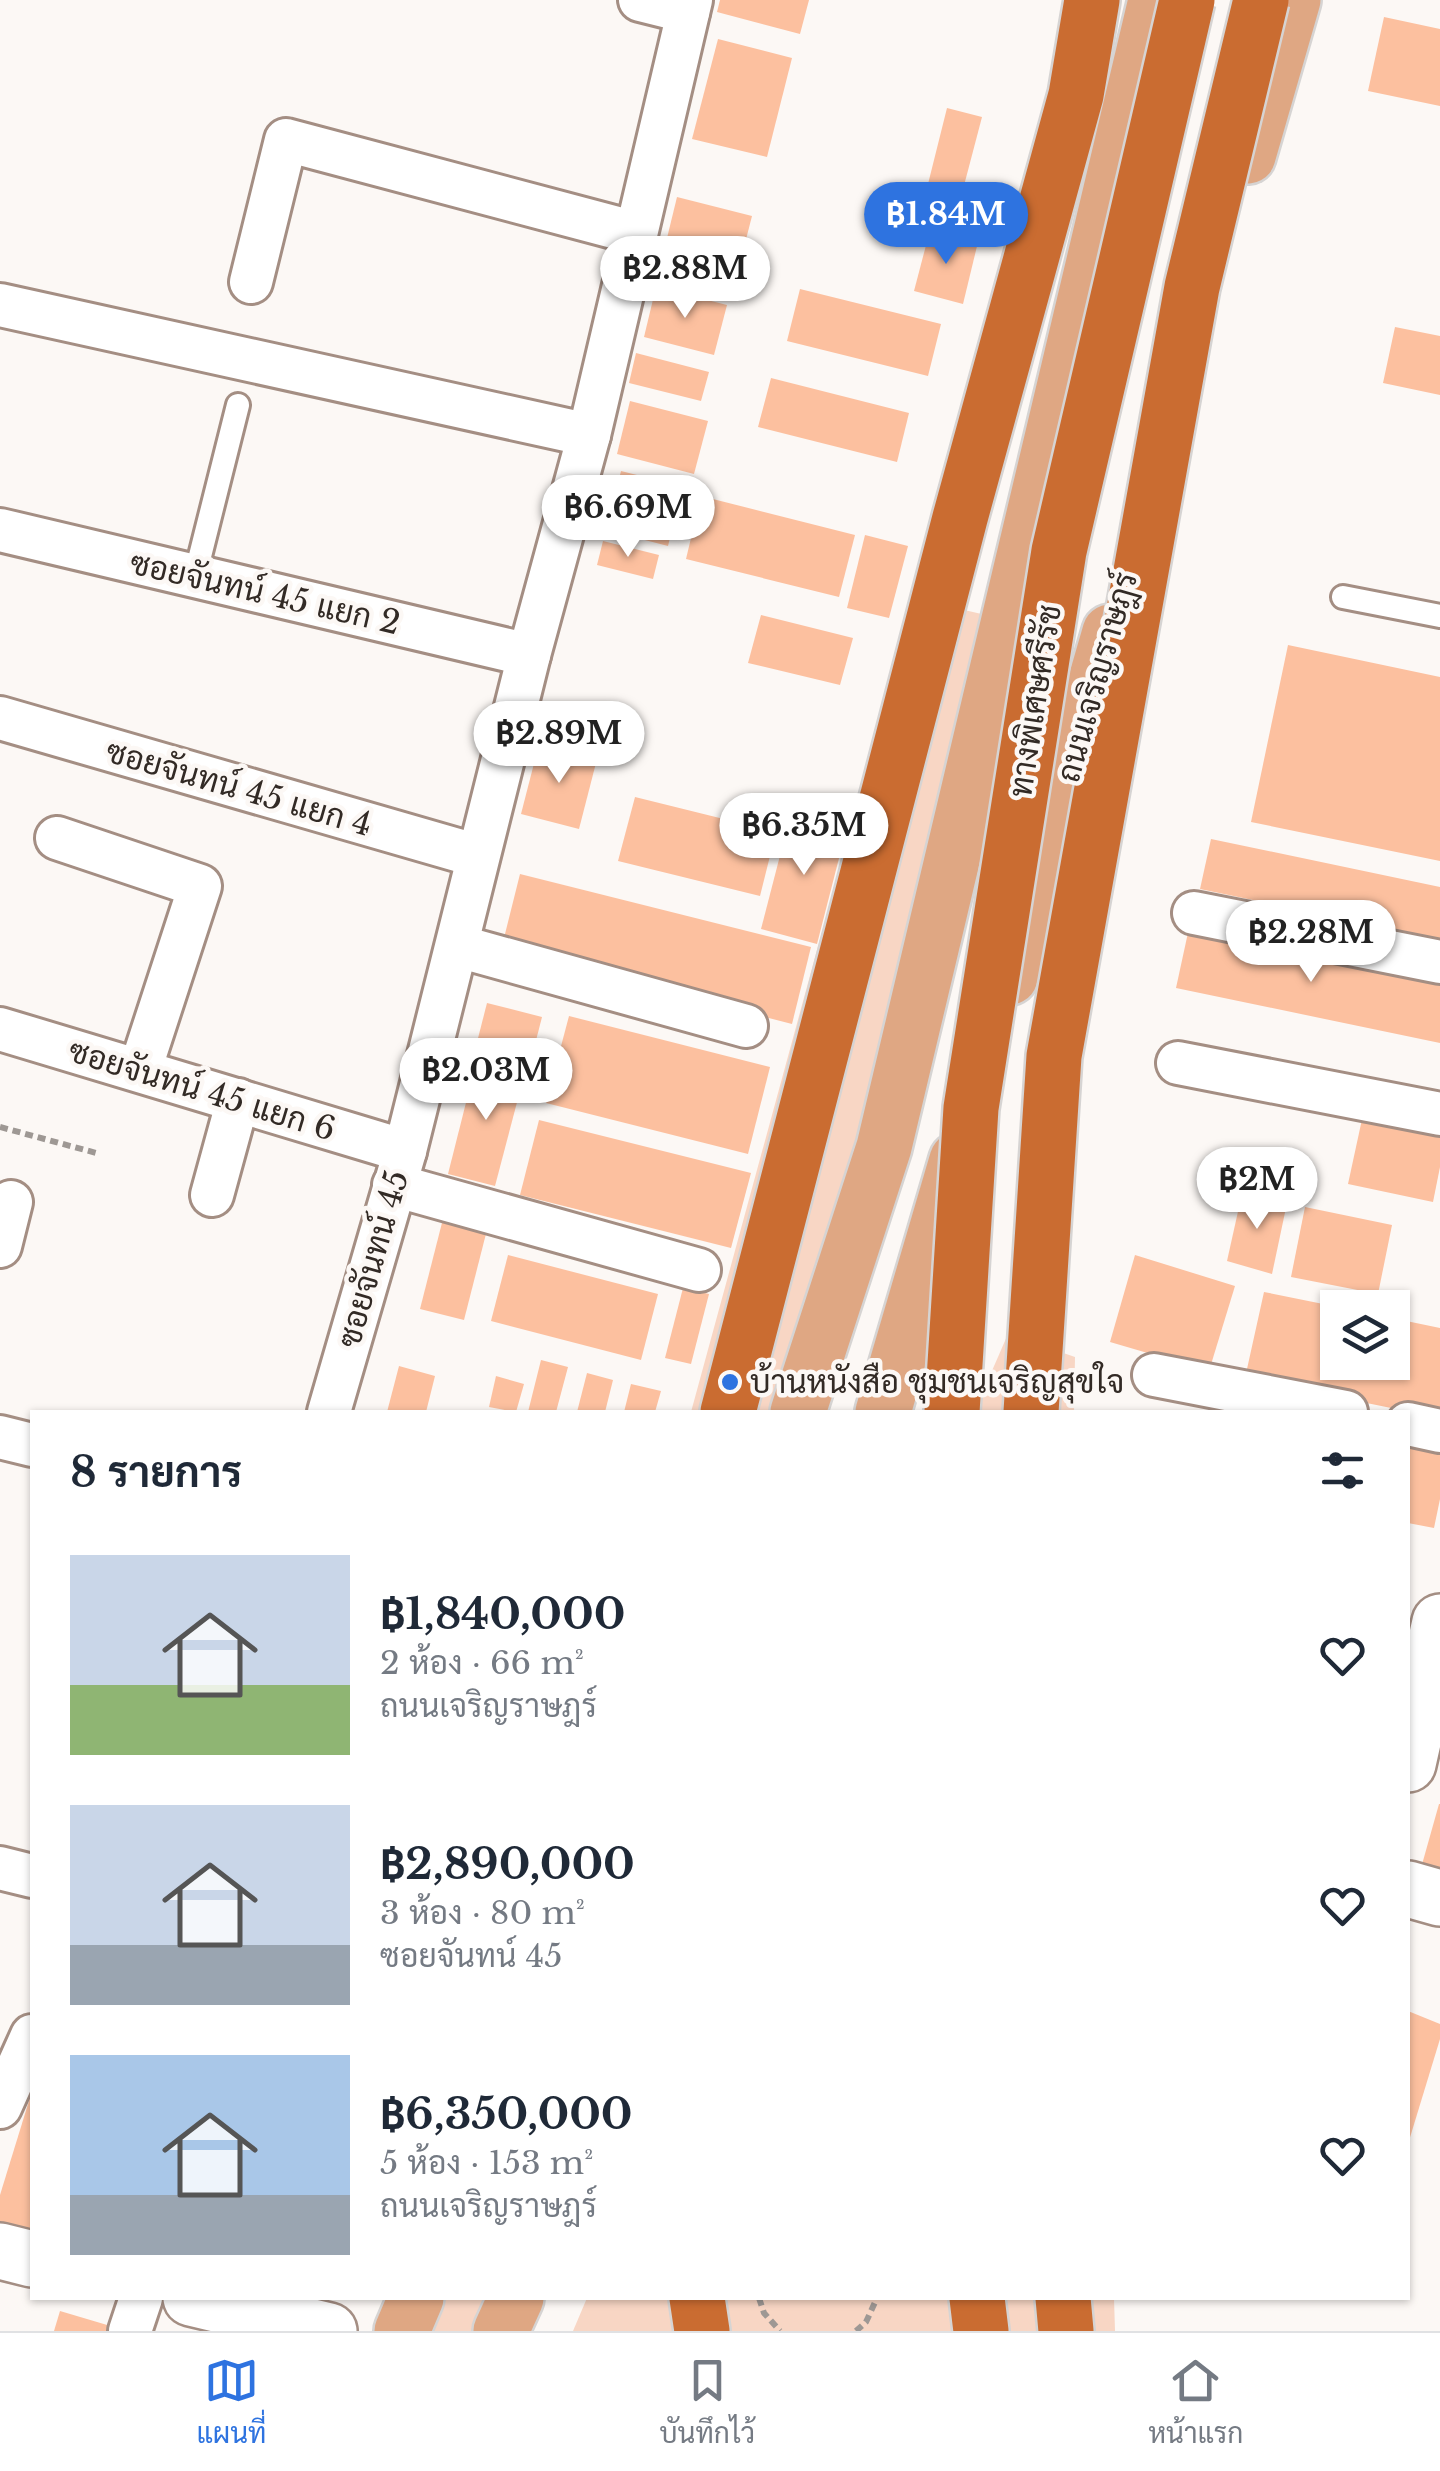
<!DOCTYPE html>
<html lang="th">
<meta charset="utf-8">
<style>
:root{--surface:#fff;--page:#f6f6f7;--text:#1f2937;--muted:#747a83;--line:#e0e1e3;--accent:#2e73e0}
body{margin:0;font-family:"Libre Baskerville",Sarabun,serif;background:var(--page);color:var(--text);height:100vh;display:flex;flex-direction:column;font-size:38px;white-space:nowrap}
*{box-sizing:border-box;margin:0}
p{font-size:32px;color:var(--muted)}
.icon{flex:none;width:55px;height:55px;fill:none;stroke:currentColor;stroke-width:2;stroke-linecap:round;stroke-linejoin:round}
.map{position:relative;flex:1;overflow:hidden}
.sheet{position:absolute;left:30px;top:1410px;width:1380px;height:890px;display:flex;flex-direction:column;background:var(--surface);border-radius:0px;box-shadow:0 2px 8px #0004}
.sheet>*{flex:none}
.controls{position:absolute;left:1320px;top:1290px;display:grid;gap:20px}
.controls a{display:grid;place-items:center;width:90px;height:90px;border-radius:0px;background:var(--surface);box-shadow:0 2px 8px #0004;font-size:50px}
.price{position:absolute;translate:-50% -85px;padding:0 22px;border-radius:35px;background:#fff;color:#222;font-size:32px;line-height:65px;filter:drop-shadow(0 2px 5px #0008)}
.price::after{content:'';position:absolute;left:50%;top:60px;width:30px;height:22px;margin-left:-15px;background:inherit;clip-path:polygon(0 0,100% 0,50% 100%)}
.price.selected{background:var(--accent);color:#fff}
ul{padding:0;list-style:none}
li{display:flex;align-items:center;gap:30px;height:250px;padding:0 40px}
li span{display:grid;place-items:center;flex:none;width:280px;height:200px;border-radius:0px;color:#555}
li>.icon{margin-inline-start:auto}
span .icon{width:120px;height:120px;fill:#fffc;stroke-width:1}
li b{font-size:42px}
h2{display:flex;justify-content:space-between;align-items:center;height:120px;padding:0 40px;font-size:42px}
.dock{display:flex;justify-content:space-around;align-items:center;height:140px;border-top:2px solid var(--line);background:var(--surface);font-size:28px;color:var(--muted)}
.dock a{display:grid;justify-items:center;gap:5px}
.dock .selected{color:var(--accent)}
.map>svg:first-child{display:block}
.green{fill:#f8d6c4}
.building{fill:#fcc09f}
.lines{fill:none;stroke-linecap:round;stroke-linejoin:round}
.lane-casing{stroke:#a48e83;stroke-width:28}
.street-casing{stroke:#a48e83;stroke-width:48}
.secondary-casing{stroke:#a48e83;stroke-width:60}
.primary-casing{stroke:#d6d4d3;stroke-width:60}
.highway-casing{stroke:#d6d4d3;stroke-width:60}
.path{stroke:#9e9894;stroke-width:6;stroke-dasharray:8 5;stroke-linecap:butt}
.lane{stroke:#fff;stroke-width:22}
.street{stroke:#fff;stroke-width:42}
.secondary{stroke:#fff;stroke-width:55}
.primary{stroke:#dfa783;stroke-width:55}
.highway{stroke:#ca6c31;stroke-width:55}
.highway-bridge-casing{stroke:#d6d4d3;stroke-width:60;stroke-linecap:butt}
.highway-bridge{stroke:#ca6c31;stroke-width:55}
.poi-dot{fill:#2e73e0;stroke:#fcf8f5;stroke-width:4}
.labels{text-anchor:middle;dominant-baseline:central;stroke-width:9;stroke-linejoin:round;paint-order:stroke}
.street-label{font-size:32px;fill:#322a25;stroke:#fcf8f5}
.poi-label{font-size:32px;fill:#322a25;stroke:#fcf8f5;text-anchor:start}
</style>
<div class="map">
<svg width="1440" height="2331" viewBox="0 0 1440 2331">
<rect width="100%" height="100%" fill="#fcf8f5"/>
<g class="green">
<polygon points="913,598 990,616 801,1354 782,1412 691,1412"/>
<polygon points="1008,1334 1075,1357 1074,1412 974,1412"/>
<polygon points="438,2298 495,2298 481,2331 423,2331"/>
<polygon points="587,2298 1114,2298 1115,2331 573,2331"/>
</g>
<g class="building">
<polygon points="720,0 809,0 800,34 717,12"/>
<polygon points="1384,17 1440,29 1440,106 1368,91"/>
<polygon points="718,39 792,58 767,157 692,139"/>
<polygon points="947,108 982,117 956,216 922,208"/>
<polygon points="677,197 752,216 732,294 658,275"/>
<polygon points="930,230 978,242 963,304 914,291"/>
<polygon points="656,287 727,305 714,355 644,337"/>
<polygon points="800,289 941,324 928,376 787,341"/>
<polygon points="1395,327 1440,336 1440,395 1383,383"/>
<polygon points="636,353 709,372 701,401 629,383"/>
<polygon points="771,378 909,413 897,462 758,427"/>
<polygon points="630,401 708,421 694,474 617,454"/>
<polygon points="621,471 685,487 677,519 613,503"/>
<polygon points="701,496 855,535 839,597 686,559"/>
<polygon points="608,505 674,521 668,546 602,529"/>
<polygon points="865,535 908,546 889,618 847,608"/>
<polygon points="603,541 659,555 653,579 597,565"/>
<polygon points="761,615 853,638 840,685 748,663"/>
<polygon points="1288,645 1440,677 1440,861 1251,822"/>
<polygon points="539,744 597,759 579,829 521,814"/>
<polygon points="635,797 776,832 760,896 618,861"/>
<polygon points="791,813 847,827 817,944 761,929"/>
<polygon points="1211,839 1440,887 1440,939 1200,889"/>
<polygon points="520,874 811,947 792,1024 501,950"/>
<polygon points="1189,928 1440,980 1440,1043 1176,988"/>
<polygon points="487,1003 542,1017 531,1060 476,1046"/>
<polygon points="569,1016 770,1067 748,1154 546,1103"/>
<polygon points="477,1059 525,1072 495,1186 448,1174"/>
<polygon points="1364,1110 1440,1126 1440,1167 1433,1202 1348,1184"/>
<polygon points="539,1120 751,1173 731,1248 520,1195"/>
<polygon points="1243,1189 1287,1203 1272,1274 1227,1261"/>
<polygon points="1305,1207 1392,1225 1378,1294 1291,1277"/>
<polygon points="445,1211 489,1222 464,1320 420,1309"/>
<polygon points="508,1255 658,1294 641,1360 491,1321"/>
<polygon points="1135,1255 1235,1286 1209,1371 1110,1342"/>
<polygon points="683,1288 709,1294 691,1364 665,1358"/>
<polygon points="1264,1292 1338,1307 1338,1362 1392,1362 1392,1318 1440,1328 1440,1418 1245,1378"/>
<polygon points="541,1360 568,1367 556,1412 528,1412"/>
<polygon points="399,1366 435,1376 426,1412 387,1412"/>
<polygon points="587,1373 613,1380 605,1412 577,1412"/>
<polygon points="496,1376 524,1384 516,1412 489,1407"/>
<polygon points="631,1384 661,1391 655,1412 624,1412"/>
<polygon points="1408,1427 1440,1434 1440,1499 1434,1528 1408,1523"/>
<polygon points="1439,1804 1440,1804 1440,1873 1421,1868"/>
<polygon points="1408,2011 1440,2024 1440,2039 1408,2144"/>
<polygon points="32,2091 32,2233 0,2223 0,2195"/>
<polygon points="60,2311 124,2330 124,2331 54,2331"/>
</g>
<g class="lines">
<defs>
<g id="lane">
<polyline points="195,576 238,405"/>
<polyline points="1343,597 1440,616"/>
</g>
<g id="street">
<polyline points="640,0 688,12"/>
<polyline points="251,282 286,140 636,233"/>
<polyline points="0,305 589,435"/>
<polyline points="0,530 529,655"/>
<polyline points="0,718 478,856"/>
<polyline points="57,838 200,886 140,1070"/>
<polyline points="1194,913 1440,962"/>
<polyline points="458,946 746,1026"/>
<polyline points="0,1029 405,1151"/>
<polyline points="1178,1063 1440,1114"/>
<polyline points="394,1185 699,1270"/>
<polyline points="212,1195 238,1100"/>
<polyline points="0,1246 11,1202"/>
<polyline points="1154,1375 1346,1412"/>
<polyline points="329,1412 405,1151 529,655 589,435 691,0"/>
<polyline points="1408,1424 1440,1431"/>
<polyline points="0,1437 32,1445"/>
<polyline points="0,1868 32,1876"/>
<polyline points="0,2107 32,2036"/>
<polyline points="130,2331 141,2298"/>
</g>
<g id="secondary">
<polyline points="1408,1764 1440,1622"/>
<polyline points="1408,1889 1440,1898"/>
<polyline points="0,2251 32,2259"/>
<polyline points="191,2298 329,2331"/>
</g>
<g id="primary">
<polyline points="1248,156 1293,0"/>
<polyline points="1010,977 1110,632"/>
<polyline points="798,1412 884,1147 1156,0"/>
<polyline points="883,1412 957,1160"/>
<polyline points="402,2331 416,2298"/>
<polyline points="501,2331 516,2298"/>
</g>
<g id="highway">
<polyline points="728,1412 960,518 1076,95 1092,0"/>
<polyline points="697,2298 702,2331"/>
<polyline points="977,2298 981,2331"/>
<polyline points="1063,2298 1066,2331"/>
</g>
</defs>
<use href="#lane" class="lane-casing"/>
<use href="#street" class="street-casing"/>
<use href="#secondary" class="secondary-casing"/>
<use href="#primary" class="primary-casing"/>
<use href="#highway" class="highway-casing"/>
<g class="path">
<polyline points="0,1127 100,1154"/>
<polyline points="759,2298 764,2313 780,2331"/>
<polyline points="856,2331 866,2322 877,2298"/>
</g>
<use href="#lane" class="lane"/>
<use href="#street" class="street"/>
<use href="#secondary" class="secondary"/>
<use href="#primary" class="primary"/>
<use href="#highway" class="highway"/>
<defs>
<g id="highway-bridge">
<polyline points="952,1412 971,1108 1059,551 1187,0"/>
<polyline points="1031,1412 1054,1056 1192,287 1261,0"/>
</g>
</defs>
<use href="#highway-bridge" class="highway-bridge-casing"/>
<use href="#highway-bridge" class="highway-bridge"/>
</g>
<circle class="poi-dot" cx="730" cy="1382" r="10"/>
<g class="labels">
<g class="street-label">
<text transform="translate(265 593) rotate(13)">ซอยจันทน์ 45 แยก 2</text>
<text transform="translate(1097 677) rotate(-74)">ถนนเจริญราษฎร์</text>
<text transform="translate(1035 701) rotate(-81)">ทางพิเศษศรีรัช</text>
<text transform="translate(239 788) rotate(16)">ซอยจันทน์ 45 แยก 4</text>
<text transform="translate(202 1090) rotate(17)">ซอยจันทน์ 45 แยก 6</text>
<text transform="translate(373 1259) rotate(-74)">ซอยจันทน์ 45</text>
</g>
<g class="poi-label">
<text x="750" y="1382">บ้านหนังสือ ชุมชนเจริญสุขใจ</text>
</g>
</g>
</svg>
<div class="controls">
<a><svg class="icon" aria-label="layers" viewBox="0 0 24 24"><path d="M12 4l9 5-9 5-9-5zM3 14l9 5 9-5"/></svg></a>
</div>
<b class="price selected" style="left:946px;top:267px">฿1.84M</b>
<b class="price" style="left:685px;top:321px">฿2.88M</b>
<b class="price" style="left:628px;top:560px">฿6.69M</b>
<b class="price" style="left:559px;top:786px">฿2.89M</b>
<b class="price" style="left:804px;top:878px">฿6.35M</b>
<b class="price" style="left:1311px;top:985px">฿2.28M</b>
<b class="price" style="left:486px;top:1123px">฿2.03M</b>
<b class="price" style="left:1257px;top:1232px">฿2M</b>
<section class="sheet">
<h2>8 รายการ<svg class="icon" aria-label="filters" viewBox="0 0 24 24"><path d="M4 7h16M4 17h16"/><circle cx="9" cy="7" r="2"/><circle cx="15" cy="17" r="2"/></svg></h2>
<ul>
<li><span style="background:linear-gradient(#c9d6e8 65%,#8fb573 0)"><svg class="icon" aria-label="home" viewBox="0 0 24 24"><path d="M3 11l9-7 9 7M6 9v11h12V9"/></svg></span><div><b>฿1,840,000</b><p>2 ห้อง · 66 m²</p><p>ถนนเจริญราษฎร์</p></div><svg class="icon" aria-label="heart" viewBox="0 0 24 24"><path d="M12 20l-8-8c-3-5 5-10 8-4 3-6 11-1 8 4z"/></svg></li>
<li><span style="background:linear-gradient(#c9d6e8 70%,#9aa5b1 0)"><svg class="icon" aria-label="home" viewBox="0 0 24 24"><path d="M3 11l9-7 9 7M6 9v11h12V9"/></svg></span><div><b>฿2,890,000</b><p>3 ห้อง · 80 m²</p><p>ซอยจันทน์ 45</p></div><svg class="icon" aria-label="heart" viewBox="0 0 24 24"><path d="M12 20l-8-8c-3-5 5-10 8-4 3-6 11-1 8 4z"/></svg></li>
<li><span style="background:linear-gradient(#a9c7e8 70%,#9aa5b1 0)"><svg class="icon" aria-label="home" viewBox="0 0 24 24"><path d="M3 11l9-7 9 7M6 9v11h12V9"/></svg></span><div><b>฿6,350,000</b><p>5 ห้อง · 153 m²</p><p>ถนนเจริญราษฎร์</p></div><svg class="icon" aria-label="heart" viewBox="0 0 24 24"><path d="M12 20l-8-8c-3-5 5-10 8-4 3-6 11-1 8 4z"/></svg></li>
</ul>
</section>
</div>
<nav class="dock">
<a class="selected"><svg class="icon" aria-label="map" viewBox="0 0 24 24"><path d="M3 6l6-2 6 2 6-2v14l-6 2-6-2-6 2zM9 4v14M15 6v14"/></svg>แผนที่</a>
<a><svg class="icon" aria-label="saved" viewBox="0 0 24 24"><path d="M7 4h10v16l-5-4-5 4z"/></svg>บันทึกไว้</a>
<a><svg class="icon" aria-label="home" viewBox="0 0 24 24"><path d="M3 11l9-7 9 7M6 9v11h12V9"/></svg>หน้าแรก</a>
</nav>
